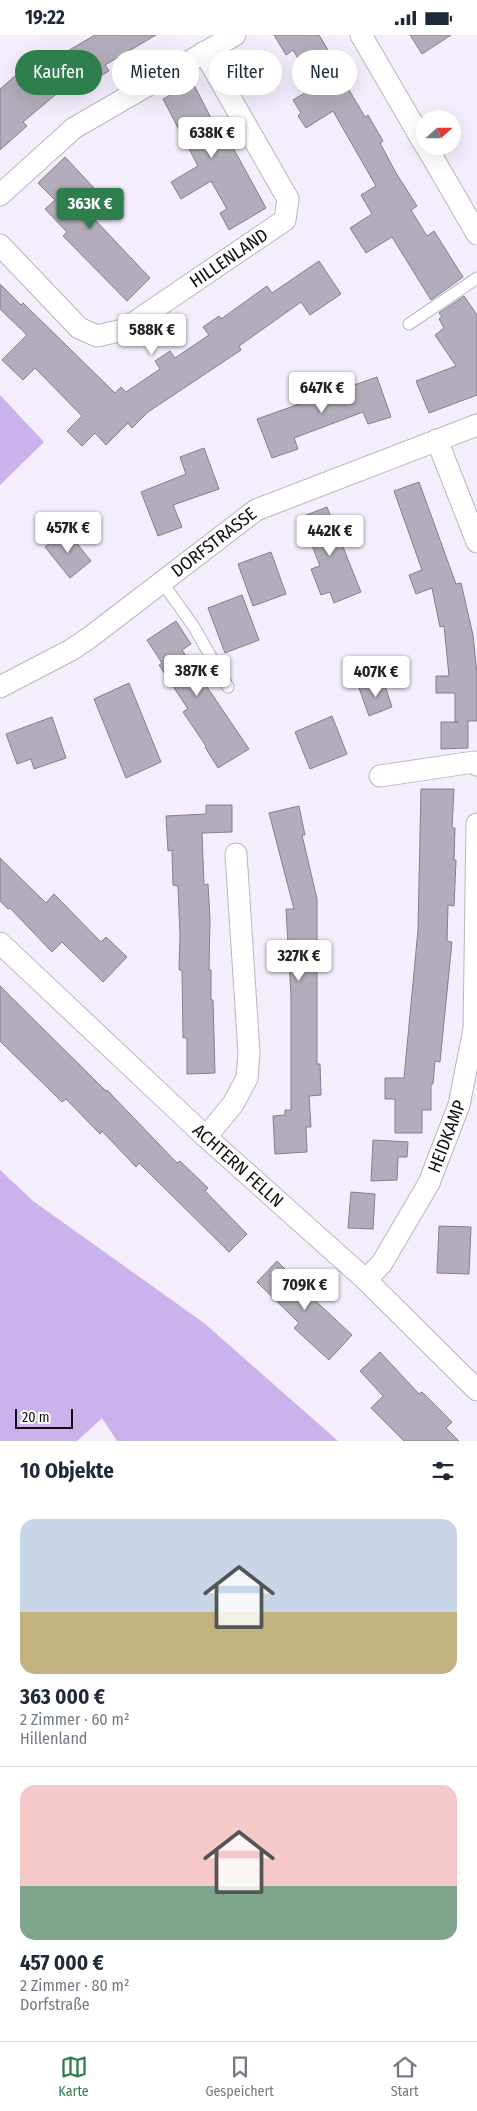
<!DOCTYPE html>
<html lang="de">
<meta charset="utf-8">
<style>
:root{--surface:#fff;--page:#f2f2f3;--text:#1f2937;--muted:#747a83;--line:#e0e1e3;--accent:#2f7e4e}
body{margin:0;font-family:"Fira Sans Condensed",sans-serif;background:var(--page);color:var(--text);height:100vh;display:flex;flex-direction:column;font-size:19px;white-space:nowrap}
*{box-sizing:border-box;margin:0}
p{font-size:16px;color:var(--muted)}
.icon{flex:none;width:28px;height:28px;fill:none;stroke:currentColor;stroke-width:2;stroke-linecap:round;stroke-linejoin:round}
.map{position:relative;height:1406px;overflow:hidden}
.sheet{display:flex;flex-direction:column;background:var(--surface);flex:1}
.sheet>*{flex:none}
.hud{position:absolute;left:15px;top:15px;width:448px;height:45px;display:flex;gap:10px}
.needle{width:32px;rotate:69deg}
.controls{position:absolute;left:416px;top:75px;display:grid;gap:10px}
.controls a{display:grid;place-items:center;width:45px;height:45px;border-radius:50%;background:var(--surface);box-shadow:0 5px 20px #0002;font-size:25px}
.scale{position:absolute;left:15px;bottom:12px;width:58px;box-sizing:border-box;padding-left:5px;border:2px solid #100e13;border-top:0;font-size:14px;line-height:18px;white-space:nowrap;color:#100e13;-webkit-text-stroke:4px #fff;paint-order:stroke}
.price{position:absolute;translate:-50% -42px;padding:0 11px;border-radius:5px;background:#fff;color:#222;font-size:16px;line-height:32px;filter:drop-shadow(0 1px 2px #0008)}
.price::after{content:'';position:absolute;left:50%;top:30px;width:15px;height:11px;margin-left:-8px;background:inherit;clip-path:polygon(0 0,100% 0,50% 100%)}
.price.current{background:var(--accent);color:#fff}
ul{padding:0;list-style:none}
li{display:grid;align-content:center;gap:10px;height:265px;padding:0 20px}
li+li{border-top:1px solid var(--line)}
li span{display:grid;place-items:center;height:155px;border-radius:15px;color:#555}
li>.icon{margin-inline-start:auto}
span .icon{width:90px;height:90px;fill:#fffc;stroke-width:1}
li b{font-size:21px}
h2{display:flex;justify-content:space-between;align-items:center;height:60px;padding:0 20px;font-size:21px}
.tag{padding:0 18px;border-radius:22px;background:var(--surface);box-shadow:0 5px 20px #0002;font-size:18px;line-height:45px}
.tag.current{background:var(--accent);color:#fff}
.status{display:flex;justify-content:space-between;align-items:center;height:35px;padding:0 25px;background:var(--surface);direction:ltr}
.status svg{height:14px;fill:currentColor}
.dock{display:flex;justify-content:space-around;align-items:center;height:70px;border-top:1px solid var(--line);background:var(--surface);font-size:14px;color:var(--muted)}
.dock a{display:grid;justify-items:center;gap:2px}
.dock .current{color:var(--accent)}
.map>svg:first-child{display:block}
.green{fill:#cab2ec}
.building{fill:#b3adbb;stroke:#847f8c}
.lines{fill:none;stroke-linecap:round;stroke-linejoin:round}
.lane-casing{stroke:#bab4c3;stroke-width:13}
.street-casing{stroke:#bab4c3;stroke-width:23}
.lane{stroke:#fff;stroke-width:11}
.street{stroke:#fff;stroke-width:21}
.labels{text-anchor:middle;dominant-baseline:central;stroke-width:4;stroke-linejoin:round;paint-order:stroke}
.street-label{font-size:18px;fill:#100e13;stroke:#fff}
</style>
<div class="status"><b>19:22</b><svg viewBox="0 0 49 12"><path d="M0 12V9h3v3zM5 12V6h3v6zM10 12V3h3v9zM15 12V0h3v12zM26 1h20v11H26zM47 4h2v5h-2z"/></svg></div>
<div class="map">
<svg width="477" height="1406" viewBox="0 0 477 1406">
<rect width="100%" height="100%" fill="#f3edfc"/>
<g class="green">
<polygon points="0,360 44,407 0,450"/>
<polygon points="0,1135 33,1166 204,1288 338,1406 117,1406 102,1383 77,1406 0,1406"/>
</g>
<g class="building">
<polygon points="95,0 156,0 105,30 109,36 71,58 67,50 23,87 27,91 0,115 0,54 29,29 35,35"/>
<polygon points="274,0 319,0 348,48 346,50 365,82 368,80 383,106 380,108 396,138 417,171 411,175 427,201 434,196 463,242 431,265 392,202 366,218 350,193 372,179 361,160 376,151 333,76 306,93 298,81 301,78 293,65 315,52 293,15 286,20"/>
<polygon points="410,0 451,0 422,19"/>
<polygon points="193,48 211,83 228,111 231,109 266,173 229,195 220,178 227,174 211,146 181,164 171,147 198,131 163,64"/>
<polygon points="65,122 94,153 79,168 150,243 127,266 63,201 67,197 45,174 55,165 38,148"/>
<polygon points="319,226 341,259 310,280 301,267 239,311 241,315 148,377 132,393 128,388 106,410 95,398 82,411 67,396 82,381 35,333 23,345 2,325 27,300 0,274 0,249 21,270 23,268 115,358 121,352 126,357 160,334 155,326 170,316 175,323 209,300 203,292 219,281 221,284 267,251 272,258"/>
<polygon points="464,261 477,280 477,360 429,378 416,346 456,331 435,300 444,293 439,284 442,282 439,278"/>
<polygon points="377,342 391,382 368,389 363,377 294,403 298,414 272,423 257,384 308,366 305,358 331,348 334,357"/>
<polygon points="204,413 219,454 173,470 182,492 158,501 141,457 186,439 180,422"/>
<polygon points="419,447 456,549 461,548 473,600 477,639 477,686 468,686 468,713 441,714 441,687 458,687 455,687 455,658 436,658 436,641 449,641 444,591 440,592 432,553 416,559 409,540 422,535 394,456"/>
<polygon points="327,472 361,557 334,568 330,557 321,560 311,534 320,531 301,482"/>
<polygon points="66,495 91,526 70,543 45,512"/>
<polygon points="271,517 286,559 253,571 238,529"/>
<polygon points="242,560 259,605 225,618 208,573"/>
<polygon points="176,586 191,609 182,615 249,714 218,733 205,712 206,711 183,677 188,674 159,630 162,628 147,605"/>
<polygon points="383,645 392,672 369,681 359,653"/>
<polygon points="129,648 161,727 126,743 94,664"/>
<polygon points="332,681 347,719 310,734 295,697"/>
<polygon points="52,682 66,723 34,734 31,724 17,729 6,699"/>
<polygon points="421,754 454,754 452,793 455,793 454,825 456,825 454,871 448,870 447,906 452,907 440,1027 435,1026 433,1049 431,1049 431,1075 422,1075 422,1098 395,1098 395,1064 385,1064 385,1043 404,1043 418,895"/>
<polygon points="206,770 232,770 232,797 202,798 204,850 208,849 210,884 209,935 211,935 211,965 213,965 215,1038 187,1039 187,1003 183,1003 182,935 179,935 180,900 178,851 173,850 172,815 168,816 166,781 206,779"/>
<polygon points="299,771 305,800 302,800 317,864 317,1029 320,1029 321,1060 309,1061 311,1092 306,1092 307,1117 275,1119 273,1081 285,1080 285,1075 291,1075 291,961 286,874 294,874 269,778"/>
<polygon points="0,823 46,868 54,859 101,907 106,902 127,922 103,947 62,907 52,917 10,873 8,874 0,866"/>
<polygon points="0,951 106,1056 107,1055 177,1128 180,1126 208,1153 205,1156 247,1199 229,1217 139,1128 136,1132 102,1096 100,1099 66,1064 62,1067 0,1006"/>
<polygon points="373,1105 408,1107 407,1122 398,1122 397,1145 371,1146"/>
<polygon points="351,1157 375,1159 373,1194 348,1193"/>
<polygon points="439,1191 471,1192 469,1239 437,1238"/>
<polygon points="277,1226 305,1254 304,1255 352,1300 329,1325 294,1293 299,1288 257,1247"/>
<polygon points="380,1317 419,1359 422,1357 452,1387 446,1393 459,1406 404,1406 371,1373 383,1361 360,1336"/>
</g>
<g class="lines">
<defs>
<g id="lane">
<polyline points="409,289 477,243"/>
<polyline points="162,547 194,592 228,652"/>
</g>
<g id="street">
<polyline points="361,0 425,110"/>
<polyline points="426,111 477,199"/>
<polyline points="0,160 74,93 235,0"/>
<path id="s1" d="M0,210l79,83 18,8 26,-6 162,-110 3,-21 -84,-147"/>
<polyline points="437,405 477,507"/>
<path id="s2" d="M0,652l71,-37 18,-12 167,-128 221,-85"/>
<polyline points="380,741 474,727 477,730"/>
<path id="s3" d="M0,908l206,194 160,143 111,110"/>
<polyline points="206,1102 233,1069 247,1043 249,1018 236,819"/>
<path id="s4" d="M366,1245l16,-17 47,-80 30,-78 15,-76 3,-205"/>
</g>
</defs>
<use href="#lane" class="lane-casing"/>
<use href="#street" class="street-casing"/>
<use href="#lane" class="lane"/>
<use href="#street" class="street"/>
</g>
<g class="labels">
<g class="street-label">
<text stroke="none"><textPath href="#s1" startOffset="289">HILLENLAND</textPath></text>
<text stroke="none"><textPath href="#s2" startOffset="259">DORFSTRASSE</textPath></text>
<text stroke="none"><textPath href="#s4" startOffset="166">HEIDKAMP</textPath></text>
<text stroke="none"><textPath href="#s3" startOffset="326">ACHTERN FELLN</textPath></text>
</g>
</g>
</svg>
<div class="controls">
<a><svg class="needle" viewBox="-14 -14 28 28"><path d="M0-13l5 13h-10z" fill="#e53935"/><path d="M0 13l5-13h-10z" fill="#747a83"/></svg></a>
</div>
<div class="scale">20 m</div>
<b class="price" style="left:212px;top:124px">638K €</b>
<b class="price current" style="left:90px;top:195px">363K €</b>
<b class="price" style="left:152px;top:321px">588K €</b>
<b class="price" style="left:322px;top:379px">647K €</b>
<b class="price" style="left:68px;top:519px">457K €</b>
<b class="price" style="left:330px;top:522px">442K €</b>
<b class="price" style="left:197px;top:662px">387K €</b>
<b class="price" style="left:376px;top:663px">407K €</b>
<b class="price" style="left:299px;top:947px">327K €</b>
<b class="price" style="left:305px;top:1276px">709K €</b>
<div class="hud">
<a class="tag current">Kaufen</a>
<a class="tag">Mieten</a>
<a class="tag">Filter</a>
<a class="tag">Neu</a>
</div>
</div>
<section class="sheet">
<h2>10 Objekte<svg class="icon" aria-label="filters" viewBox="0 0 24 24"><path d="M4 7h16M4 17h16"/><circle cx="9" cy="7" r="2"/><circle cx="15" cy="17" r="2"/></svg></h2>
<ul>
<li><span style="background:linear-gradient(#c9d6e8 60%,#c2b280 0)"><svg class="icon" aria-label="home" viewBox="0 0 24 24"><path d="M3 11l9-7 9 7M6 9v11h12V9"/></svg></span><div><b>363 000 €</b><p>2 Zimmer · 60 m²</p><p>Hillenland</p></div></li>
<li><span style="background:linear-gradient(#f6c9c9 65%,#7fa58c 0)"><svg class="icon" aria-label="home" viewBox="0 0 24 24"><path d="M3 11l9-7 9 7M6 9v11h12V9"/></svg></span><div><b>457 000 €</b><p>2 Zimmer · 80 m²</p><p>Dorfstraße</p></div></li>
</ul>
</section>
<nav class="dock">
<a class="current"><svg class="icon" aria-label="map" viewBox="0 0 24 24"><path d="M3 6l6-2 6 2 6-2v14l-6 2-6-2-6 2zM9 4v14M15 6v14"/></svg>Karte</a>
<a><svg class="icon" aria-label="saved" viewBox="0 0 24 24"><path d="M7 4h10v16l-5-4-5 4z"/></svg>Gespeichert</a>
<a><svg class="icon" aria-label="home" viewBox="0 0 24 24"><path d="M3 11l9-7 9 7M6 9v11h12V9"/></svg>Start</a>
</nav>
